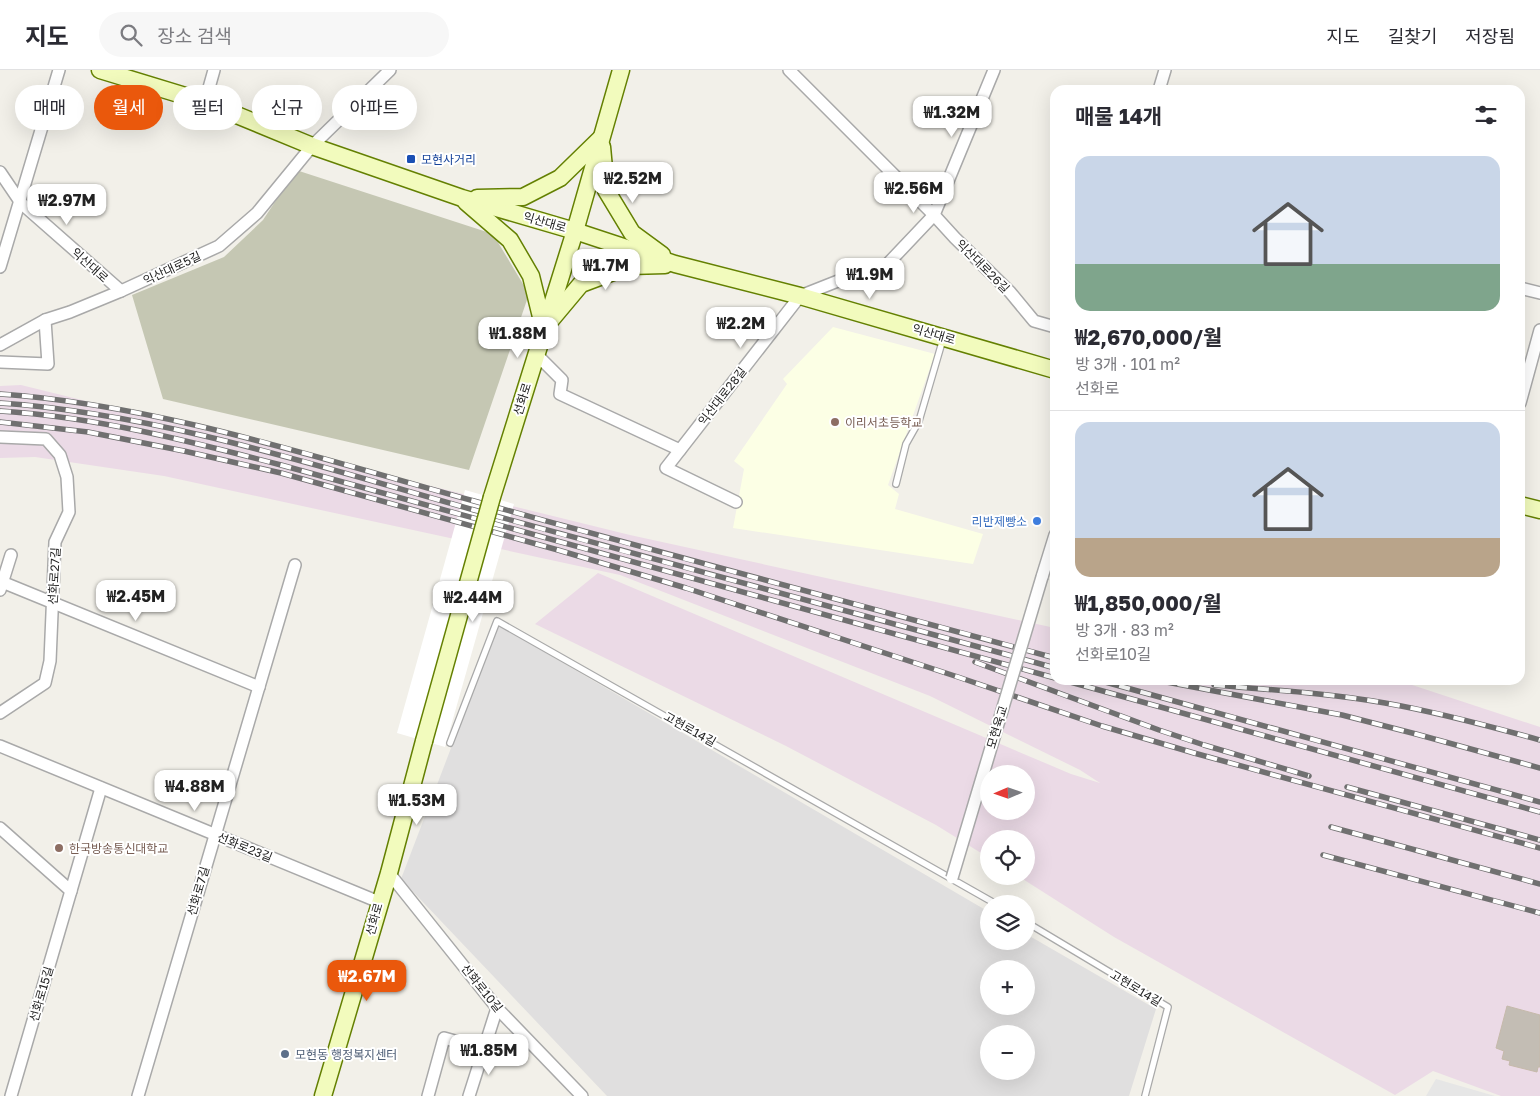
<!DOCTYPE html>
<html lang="ko">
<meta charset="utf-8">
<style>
:root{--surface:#fff;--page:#f7f7f7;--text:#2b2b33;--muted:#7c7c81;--line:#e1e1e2;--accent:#ea580c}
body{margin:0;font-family:"Golos Text","Noto Sans KR",sans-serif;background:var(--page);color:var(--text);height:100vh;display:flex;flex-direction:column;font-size:19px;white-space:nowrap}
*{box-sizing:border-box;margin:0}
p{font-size:16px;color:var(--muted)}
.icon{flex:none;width:28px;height:28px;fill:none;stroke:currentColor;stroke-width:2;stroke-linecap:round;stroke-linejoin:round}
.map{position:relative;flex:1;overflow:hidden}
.details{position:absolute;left:1050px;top:15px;width:475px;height:600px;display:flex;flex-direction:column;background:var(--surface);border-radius:15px;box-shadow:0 5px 20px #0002}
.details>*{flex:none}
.top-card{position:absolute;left:15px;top:15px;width:475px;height:45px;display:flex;gap:10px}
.needle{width:32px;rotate:268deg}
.tools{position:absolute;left:980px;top:695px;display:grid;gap:10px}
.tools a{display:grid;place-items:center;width:55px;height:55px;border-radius:50%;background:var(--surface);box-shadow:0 5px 20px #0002;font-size:25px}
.price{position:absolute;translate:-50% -42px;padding:0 11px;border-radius:10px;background:#fff;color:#222;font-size:16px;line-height:32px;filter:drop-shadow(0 1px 2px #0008)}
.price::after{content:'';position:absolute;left:50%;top:30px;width:15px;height:11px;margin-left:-8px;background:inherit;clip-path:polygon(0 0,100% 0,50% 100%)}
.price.current{background:var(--accent);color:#fff}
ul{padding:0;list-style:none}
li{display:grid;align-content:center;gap:10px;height:265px;padding:0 25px}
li+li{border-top:1px solid var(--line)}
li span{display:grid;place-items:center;height:155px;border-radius:15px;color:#555}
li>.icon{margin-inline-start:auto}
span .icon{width:90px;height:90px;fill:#fffc;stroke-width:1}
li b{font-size:21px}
h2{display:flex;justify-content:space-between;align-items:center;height:60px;padding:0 25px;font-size:21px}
.pill{padding:0 18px;border-radius:22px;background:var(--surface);box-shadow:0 5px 20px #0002;font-size:18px;line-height:45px}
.pill.current{background:var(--accent);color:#fff}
header{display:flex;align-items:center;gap:30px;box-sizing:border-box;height:70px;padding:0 25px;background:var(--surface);border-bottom:1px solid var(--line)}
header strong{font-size:24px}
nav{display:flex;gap:28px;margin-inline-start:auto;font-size:18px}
.search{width:350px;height:45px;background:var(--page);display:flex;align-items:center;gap:12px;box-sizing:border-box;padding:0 18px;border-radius:28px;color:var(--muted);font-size:19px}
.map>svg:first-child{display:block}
.residential{fill:#e0dfdf;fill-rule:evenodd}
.industrial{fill:#ebdae6;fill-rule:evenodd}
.education{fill:#fcffe5}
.construction{fill:#c5c7b3}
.parking{fill:#e6e6e6}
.pier{fill:#fff}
.building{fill:#c3bdb4;stroke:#c5b9aa}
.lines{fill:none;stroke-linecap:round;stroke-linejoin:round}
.lane-casing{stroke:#a9a9a9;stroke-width:8}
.street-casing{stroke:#a9a9a9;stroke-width:14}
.secondary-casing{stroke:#648002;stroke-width:19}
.lane{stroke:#fff;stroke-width:5.5}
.street{stroke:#fff;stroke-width:11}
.secondary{stroke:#f2fbbd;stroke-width:16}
.rail-casing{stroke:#707070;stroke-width:5.5}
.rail{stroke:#fff;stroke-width:4;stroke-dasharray:11;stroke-linecap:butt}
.street-bridge-casing{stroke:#a9a9a9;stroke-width:14;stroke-linecap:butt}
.secondary-bridge-casing{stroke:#648002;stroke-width:19;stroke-linecap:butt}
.street-bridge{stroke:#fff;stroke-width:11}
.secondary-bridge{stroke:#f2fbbd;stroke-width:16}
.transit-dot{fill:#1a4fb4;stroke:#fff;stroke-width:2}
.education-dot{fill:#8d6e63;stroke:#fff;stroke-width:2}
.shop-dot{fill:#3f7fe0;stroke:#fff;stroke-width:2}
.service-dot{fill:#5c6f8a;stroke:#fff;stroke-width:2}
.labels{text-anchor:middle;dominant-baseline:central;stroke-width:4;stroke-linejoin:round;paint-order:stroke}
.transit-label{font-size:12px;fill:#164399;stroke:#fff;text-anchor:start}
.street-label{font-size:12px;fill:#222;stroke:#fff}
.education-label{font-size:12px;fill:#785e54;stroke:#fff;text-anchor:start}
.shop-label{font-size:12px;fill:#366cbe;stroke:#fff;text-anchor:end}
.service-label{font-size:12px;fill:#4e5e75;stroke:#fff;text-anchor:start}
</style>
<header>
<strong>지도</strong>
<div class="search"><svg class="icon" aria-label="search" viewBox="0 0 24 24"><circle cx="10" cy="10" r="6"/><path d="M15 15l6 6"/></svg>장소 검색</div>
<nav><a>지도</a><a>길찾기</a><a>저장됨</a></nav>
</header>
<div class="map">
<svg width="1540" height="1026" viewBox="0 0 1540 1026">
<rect width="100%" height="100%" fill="#f2f0e9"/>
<path class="residential" d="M498,555l491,287v29h37v-7l130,75 -27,87h-522l-206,-217zM989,899h37v37h-37zM989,964h37v37h-37z"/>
<path class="industrial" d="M21,315l609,150 425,93v52h342l143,47v369h-39l-68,-25 -38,24 -281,-158 -96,-61h8v-37h-37v19l-53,-33 -150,-79 -251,-122 63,-51 473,201 29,9 -20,-13 -150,-74 -310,-121 -456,-99 -129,-19 -35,1v-72zM989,704h37v37h-37z"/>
<polygon class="education" points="833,257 935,284 888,415 899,424 895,439 983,464 973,494 733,458 744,399 734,391 787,314 783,309"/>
<polygon class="construction" points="296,100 493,164 529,224 469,400 163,329 132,225 224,187 263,150"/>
<polygon class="parking" points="1436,1009 1495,1026 1426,1026"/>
<polygon class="pier" points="465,420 514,434 445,677 397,663"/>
<polygon class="building" points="1507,936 1540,945 1540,997 1538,997 1537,1002 1509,995 1510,991 1502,989 1504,981 1496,978"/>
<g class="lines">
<defs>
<g id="lane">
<polyline points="896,414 906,374 919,351 943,269"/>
<polyline points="450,673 497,551 996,834"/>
<polyline points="1026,852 1168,937 1145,1026"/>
</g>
<g id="street">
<polyline points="789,0 934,145 955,168 1010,222 1034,251 1055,257"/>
<polyline points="1159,20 1165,0"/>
<polyline points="205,32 214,0"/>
<polyline points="0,102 21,133 121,221"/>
<polyline points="0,197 59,0"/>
<polyline points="1520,218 1540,223"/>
<polyline points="0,275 45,250 70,242 121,221 219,176 257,143 312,76 390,0"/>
<polyline points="536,284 562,310 560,324 680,380"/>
<polyline points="0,292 48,294 45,250"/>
<polyline points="1520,333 1540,260"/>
<polyline points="0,367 46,369 60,385 67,407 69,442 55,472 50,591 45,613 0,643"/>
<polyline points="736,432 666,398 800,226 843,209 880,202 934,145 994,0"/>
<polyline points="1042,507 1055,465"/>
<polyline points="2,512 259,617"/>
<polyline points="0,520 11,485"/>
<polyline points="0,676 379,832"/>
<polyline points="0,758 71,821"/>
<polyline points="389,803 497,938 582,1026"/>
<polyline points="11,1026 101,718"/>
<polyline points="138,1026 295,495"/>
<polyline points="428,1026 444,968 484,979"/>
<polyline points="469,1026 497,938"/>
</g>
<g id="secondary">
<polyline points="100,0 205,32 312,76 462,128 575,161 675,194 800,226 1055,300"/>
<polyline points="602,77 606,120 632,163 662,185"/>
<polyline points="477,128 523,127 560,108 600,69"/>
<polyline points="466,132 510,170 531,206 544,259"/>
<polyline points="550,251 581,214 629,196 665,195"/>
<polyline points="492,427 575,161 621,0"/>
<polyline points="1520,435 1540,440"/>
<polyline points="323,1026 389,803 424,671"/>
</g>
</defs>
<use href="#lane" class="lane-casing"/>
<use href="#street" class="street-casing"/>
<use href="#secondary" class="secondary-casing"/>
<use href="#lane" class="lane"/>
<use href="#street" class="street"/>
<use href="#secondary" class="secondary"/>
<defs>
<g id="rail">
<path d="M0,324c159,11 321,65 474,107 193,54 387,104 581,157"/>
<path d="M0,333c160,11 321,64 474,107 194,54 388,104 581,158"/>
<path d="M0,341c96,6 189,30 281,54l774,213"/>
<polyline points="0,352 88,362 184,381 281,403 558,480 686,518 958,607 1102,656 1194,683 1540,778"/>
<polyline points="975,592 1159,660 1204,675 1309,706"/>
<polyline points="1063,610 1540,742"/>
<polyline points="1098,610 1540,732"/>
<polyline points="1156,610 1342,645 1416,664 1540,698"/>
<path d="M1214,615c57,5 114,8 171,18 52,9 104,23 155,37"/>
<polyline points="1347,717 1540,770"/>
<polyline points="1331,757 1540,814"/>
<polyline points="1323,785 1540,843"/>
</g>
</defs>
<use href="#rail" class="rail-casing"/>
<use href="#rail" class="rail"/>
<defs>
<polyline id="street-bridge" points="952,808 1042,507"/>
<polyline id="secondary-bridge" points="424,671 492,427"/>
</defs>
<use href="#street-bridge" class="street-bridge-casing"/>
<use href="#secondary-bridge" class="secondary-bridge-casing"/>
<use href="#street-bridge" class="street-bridge"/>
<use href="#secondary-bridge" class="secondary-bridge"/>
</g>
<rect class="transit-dot" x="406" y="84" width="10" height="10" rx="2.5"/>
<g class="education-dot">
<circle cx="835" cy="352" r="5"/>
<circle cx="59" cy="778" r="5"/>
</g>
<circle class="shop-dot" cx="1037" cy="451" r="5"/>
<circle class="service-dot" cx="285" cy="984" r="5"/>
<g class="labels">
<g class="transit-label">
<text x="421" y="89">모현사거리</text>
</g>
<g class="street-label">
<text transform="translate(545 152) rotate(16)">익산대로</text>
<text transform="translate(90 195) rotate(42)">익산대로</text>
<text transform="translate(983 196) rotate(45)">익산대로26길</text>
<text transform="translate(172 198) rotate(-25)">익산대로5길</text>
<text transform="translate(934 264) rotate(16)">익산대로</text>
<text transform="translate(722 326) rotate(-52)">익산대로28길</text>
<text transform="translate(522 329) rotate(-73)">선화로</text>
<text transform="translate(54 506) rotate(-87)">선화로27길</text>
<text transform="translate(997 657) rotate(-73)">모현육교</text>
<text transform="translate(690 659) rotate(29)">고현로14길</text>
<text transform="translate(245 777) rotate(22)">선화로23길</text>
<text transform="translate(198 821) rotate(-74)">선화로7길</text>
<text transform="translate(374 849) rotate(-74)">선화로</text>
<text transform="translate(482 918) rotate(51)">선화로10길</text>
<text transform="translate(1136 918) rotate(31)">고현로14길</text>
<text transform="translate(41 924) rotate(-74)">선화로15길</text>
</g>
<g class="education-label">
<text x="845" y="352">이리서초등학교</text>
<text x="69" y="778">한국방송통신대학교</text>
</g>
<g class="shop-label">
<text x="1027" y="451">리반제빵소</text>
</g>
<g class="service-label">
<text x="295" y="984">모현동 행정복지센터</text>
</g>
</g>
</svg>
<div class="tools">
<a><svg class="needle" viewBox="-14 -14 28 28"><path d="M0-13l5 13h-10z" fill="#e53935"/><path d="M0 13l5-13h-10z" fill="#7c7c81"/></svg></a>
<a><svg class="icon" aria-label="locate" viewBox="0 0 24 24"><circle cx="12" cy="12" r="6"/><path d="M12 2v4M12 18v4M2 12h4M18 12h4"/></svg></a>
<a><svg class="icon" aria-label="layers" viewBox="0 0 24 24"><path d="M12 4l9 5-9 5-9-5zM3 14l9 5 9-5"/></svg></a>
<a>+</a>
<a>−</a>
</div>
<b class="price" style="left:952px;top:68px">₩1.32M</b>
<b class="price" style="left:633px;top:134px">₩2.52M</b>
<b class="price" style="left:914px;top:144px">₩2.56M</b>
<b class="price" style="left:67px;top:156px">₩2.97M</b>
<b class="price" style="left:606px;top:221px">₩1.7M</b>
<b class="price" style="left:870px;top:230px">₩1.9M</b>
<b class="price" style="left:741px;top:279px">₩2.2M</b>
<b class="price" style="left:518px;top:289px">₩1.88M</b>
<b class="price" style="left:136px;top:552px">₩2.45M</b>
<b class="price" style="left:473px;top:553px">₩2.44M</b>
<b class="price" style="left:195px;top:742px">₩4.88M</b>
<b class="price" style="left:417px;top:756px">₩1.53M</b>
<b class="price current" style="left:367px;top:932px">₩2.67M</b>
<b class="price" style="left:489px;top:1006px">₩1.85M</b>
<div class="top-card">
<a class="pill">매매</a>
<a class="pill current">월세</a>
<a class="pill">필터</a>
<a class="pill">신규</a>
<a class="pill">아파트</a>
</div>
<section class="details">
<h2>매물 14개<svg class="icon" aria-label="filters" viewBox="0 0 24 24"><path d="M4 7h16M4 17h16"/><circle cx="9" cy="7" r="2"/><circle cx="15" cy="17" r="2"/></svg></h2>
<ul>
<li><span style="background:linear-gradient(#c9d6e8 70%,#7fa58c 0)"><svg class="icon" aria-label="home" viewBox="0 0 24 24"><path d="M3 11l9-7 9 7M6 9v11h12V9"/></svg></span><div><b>₩2,670,000/월</b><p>방 3개 · 101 m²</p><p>선화로</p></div></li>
<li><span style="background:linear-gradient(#c9d6e8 75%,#b9a48a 0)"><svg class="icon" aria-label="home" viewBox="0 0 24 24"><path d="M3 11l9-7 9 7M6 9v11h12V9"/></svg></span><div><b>₩1,850,000/월</b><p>방 3개 · 83 m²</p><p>선화로10길</p></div></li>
</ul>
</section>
</div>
